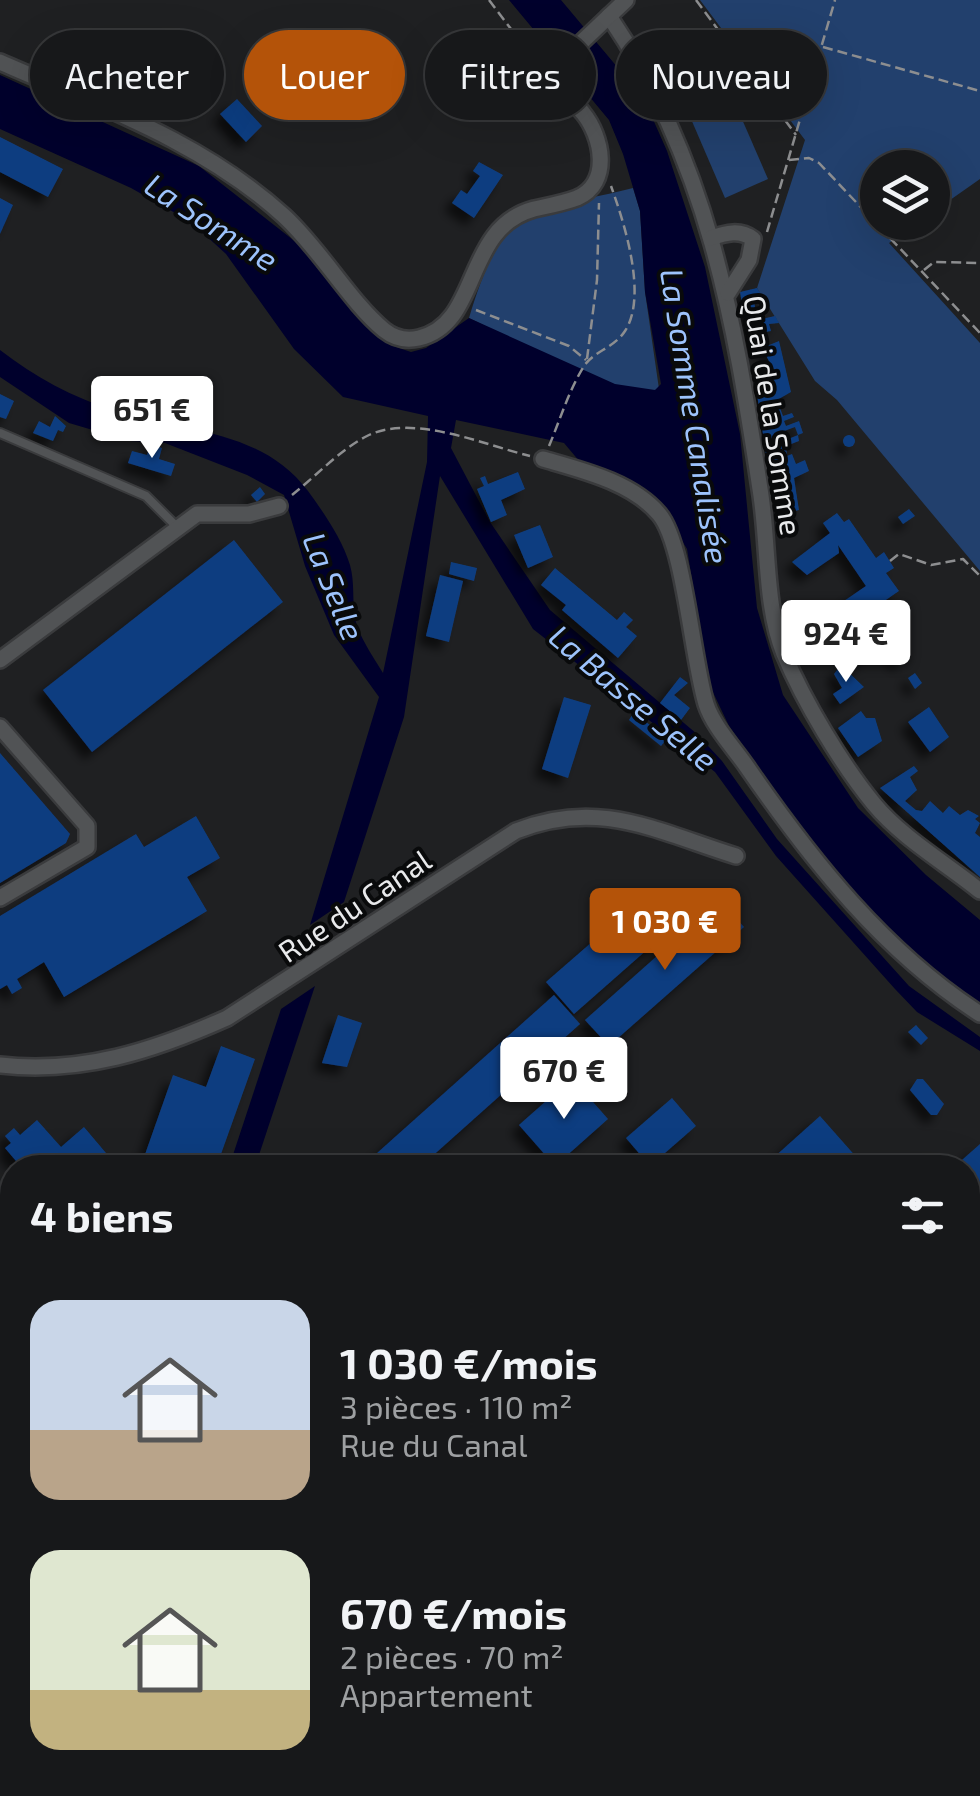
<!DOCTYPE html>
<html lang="fr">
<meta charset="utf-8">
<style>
:root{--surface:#17181a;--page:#242527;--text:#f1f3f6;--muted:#9ea0a2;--line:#363739;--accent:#b45309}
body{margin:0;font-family:"Exo 2",sans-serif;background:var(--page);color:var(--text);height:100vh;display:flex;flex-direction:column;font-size:38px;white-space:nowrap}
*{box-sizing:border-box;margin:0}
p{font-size:32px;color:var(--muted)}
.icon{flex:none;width:55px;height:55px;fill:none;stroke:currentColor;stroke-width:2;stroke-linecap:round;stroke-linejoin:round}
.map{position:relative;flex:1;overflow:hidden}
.sheet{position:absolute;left:0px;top:1155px;width:980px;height:642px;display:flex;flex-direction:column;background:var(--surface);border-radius:40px 40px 0 0;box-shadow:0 10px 40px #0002,0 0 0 2px var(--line)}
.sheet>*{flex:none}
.banner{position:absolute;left:30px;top:30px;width:920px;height:90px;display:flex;gap:20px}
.fabs{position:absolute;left:860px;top:150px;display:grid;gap:20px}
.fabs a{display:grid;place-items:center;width:90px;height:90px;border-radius:50%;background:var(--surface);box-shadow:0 10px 40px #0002,0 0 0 2px var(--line);font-size:50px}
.price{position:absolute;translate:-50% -85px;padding:0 22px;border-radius:10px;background:#fff;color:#222;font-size:32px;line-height:65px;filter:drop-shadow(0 2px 5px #0008)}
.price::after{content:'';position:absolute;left:50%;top:60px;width:30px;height:22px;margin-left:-15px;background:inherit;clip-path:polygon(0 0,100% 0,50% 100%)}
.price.active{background:var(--accent);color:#fff}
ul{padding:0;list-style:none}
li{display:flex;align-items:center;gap:30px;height:250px;padding:0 30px}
li span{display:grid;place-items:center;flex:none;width:280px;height:200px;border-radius:30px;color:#555}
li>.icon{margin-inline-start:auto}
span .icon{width:120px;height:120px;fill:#fffc;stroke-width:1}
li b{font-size:42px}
h2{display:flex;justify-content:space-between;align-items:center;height:120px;padding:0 30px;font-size:42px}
.tag{padding:0 35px;border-radius:45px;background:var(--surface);box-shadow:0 10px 40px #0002,0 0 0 2px var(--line);font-size:35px;line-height:90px}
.tag.active{background:var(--accent);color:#fff}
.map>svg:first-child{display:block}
.green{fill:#22406d}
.water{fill:#00002c}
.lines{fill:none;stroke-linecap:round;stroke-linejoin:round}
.river{stroke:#00002c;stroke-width:28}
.building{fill:#103e80;filter:url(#shadow)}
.lane-casing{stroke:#3a3b3d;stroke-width:12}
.street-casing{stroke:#3a3b3d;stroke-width:20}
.primary-casing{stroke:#3a3b3d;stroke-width:30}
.path{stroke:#8d8e90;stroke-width:2.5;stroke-dasharray:10 5;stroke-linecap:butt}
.lane{stroke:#515355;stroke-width:8}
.street{stroke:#515355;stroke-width:15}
.primary{stroke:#6b83a7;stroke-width:25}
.labels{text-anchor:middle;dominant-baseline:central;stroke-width:8;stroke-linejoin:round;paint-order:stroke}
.street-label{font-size:30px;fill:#e9eaec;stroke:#090a0b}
.water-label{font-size:32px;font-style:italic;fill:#9dc3fc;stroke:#090a0b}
</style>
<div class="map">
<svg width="980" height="1796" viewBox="0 0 980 1796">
<defs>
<filter id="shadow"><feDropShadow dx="-8" dy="8" stdDeviation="5" flood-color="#0009"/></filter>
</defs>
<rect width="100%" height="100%" fill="#1f2022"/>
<g class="green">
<polygon points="700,0 980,0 980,179 933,212 932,168 878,168 878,222 918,223 889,243 980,343 980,571 837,400 815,381 757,288 805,140"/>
<polygon points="731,94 768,179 725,198 688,112"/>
<path d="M633,188l7,23 5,81 14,97c-41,12 -150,-52 -190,-71 35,-116 55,-103 164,-130z"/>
<polygon points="0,1576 12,1577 12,1636 0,1632"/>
<polygon points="0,1684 12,1688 12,1753 0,1742"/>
</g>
<g class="water">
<path d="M509,0h52l83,99 23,52 38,116 35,167 17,174 26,87 75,113 68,67 54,45v89l-65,-43 -111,-134 -75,-106 -20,-42 -22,-135 -27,-44 -24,-20 -56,-23 -16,-19 -108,-23 -5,28 39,74 60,88 147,124 25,27 55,78 132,147 71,51v14l-63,-39 -22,-23 -119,-133 -61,-84 -182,-143 -93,-153 -36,241 -60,185 -34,23 69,-228 -45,-62 -29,-69 -21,-71 -37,-20 -82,-32 -35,-2 -61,-18 -69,-46v-27c35,27 72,47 115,61 69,21 146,18 193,80 16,22 34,48 42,74 5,18 2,35 5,53 3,17 19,40 28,55l44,-211 1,-46 -85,-19 -49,-48 -68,-95 -35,-32 -60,-34 -131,-59v-54l199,91 112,88 79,91 21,7 15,-4 43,-30 146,66 40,6 6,-6 -16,-92 -5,-81 -17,-57 -14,-34z"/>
<polygon points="315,986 255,1167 229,1167 281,1009"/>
</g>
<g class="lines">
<polyline class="river" points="52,1796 54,1785"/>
</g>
<g class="building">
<polygon points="131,47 147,64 131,79 121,101 92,89 89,95 83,93"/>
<polygon points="136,90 155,98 148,113 131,105"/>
<polygon points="237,99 262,126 246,142 220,114"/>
<polygon points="0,137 63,169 48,197 0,172"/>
<polygon points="479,162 503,175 474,218 452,203 461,190 467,194 480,176 473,171"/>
<polygon points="0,198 13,205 0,234"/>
<polygon points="757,288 766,302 754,301 757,320 775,316 779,323 769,324 771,331 765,332 767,342 749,345 740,292"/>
<polygon points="779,341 791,392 777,400 783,416 792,413 794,417 784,421 786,426 799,421 803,433 798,435 795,427 784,431 786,440 798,435 799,441 786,446 787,456 792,454 796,464 805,460 809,471 794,478 799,510 787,513 777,477 770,480 755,381 775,372 762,348"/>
<polygon points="0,394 14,401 6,419 0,417"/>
<polygon points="55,416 66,426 63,432 58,430 53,441 33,433 39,421 50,427"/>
<circle cx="849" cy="441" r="6"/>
<polygon points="151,444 162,448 159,459 175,464 171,476 128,463 132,451 147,455"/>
<polygon points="518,472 525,489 501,500 507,515 491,522 477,489 484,486 480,478 485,476 488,484"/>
<polygon points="260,487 265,494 257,502 251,495"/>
<polygon points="909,509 915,516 903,524 898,517"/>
<polygon points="837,513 844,522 849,519 876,558 884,552 894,568 886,573 899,591 830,638 820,623 828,618 825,614 866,586 838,545 839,553 807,575 792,562 830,533 823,523"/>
<polygon points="540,525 553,557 528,568 514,535"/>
<polygon points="234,540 283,602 92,752 43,690"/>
<polygon points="451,562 477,568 474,581 449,574"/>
<polygon points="555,568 617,620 624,612 633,620 626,627 637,636 618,658 562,610 566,605 541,585"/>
<polygon points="440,575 463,581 449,642 426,636"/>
<polygon points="881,627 905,660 899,663 885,642 863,657 854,644"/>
<polygon points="841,665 864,687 840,704 833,694 842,688 834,674"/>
<polygon points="915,673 922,683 915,689 908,678"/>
<polygon points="680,677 688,683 674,695 690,708 681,720 660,703"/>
<polygon points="564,697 591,705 568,778 542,769"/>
<polygon points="929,707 949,737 930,752 908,722"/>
<polygon points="861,711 866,718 875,718 882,741 858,757 838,728"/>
<polygon points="634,712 667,739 661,746 629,720"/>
<polygon points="0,753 70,834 66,843 0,883"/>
<polygon points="914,766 918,771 910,777 917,790 905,801 916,810 922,811 930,801 943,813 949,806 960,815 968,810 979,816 975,819 980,823 975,833 980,837 980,877 880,788"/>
<polygon points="196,816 220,858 187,877 207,911 64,997 44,962 17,979 22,988 12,994 7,985 0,989 0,916 136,834 144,847"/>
<polygon points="627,888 666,933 574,1014 546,982 615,922 604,908"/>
<polygon points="720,900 744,927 609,1046 585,1020"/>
<polygon points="554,995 580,1024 419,1168 388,1168 376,1154"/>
<polygon points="338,1015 362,1023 347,1067 322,1063"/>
<polygon points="916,1025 928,1038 921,1045 908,1032"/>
<polygon points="221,1046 255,1059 216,1168 155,1168 142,1163 173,1075 206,1087"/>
<polygon points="572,1078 608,1119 555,1166 519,1125"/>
<polygon points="917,1079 923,1079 944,1104 937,1115 931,1115 910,1090"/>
<polygon points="672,1098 696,1126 650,1166 626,1138"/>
<polygon points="820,1116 866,1168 762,1168"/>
<polygon points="37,1120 61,1147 84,1127 106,1153 90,1168 22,1168 5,1148 11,1143 5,1136 14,1128 20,1135"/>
<polygon points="980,1144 980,1197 968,1182 968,1168 953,1168"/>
<polygon points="968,1186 980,1200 980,1286 968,1297"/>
<polygon points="12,1368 12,1545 10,1548 0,1541 0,1379"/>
<polygon points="968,1636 974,1651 980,1651 980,1681 968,1692"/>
<polygon points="185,1785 209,1785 203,1796 179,1796"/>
<polygon points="326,1785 395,1785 391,1796 329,1796 323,1793"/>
<polygon points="435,1785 457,1785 484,1796 430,1796"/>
</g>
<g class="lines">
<defs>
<g id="lane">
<polyline points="0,433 146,496 176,526"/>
<polyline points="968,1466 980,1464"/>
<polyline points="968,1753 980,1738"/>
<polyline points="961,1785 968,1796"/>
</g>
<g id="street">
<path d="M609,16c99,146 125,302 151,473 9,54 4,115 24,165 20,48 58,111 90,150 28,34 73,60 106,87"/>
<path d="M0,62c100,44 203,80 284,154 37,34 66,86 100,114 10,8 22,11 35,8 62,-14 44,-110 115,-129 14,-3 30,-6 43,-11 35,-15 25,-62 6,-85 -11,-14 -25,-24 -35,-39l78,-74"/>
<path d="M711,238c15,-5 29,-9 42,1l-4,21 -21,33"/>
<path d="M543,459c38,11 89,23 116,55 25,29 33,144 47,190 7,22 28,44 41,63 65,94 137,185 233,247"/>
<polyline points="0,660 197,514 249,514 279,506"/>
<polyline points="0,727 87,826 87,847 0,898"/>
<path d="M0,1065c82,9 153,-14 227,-47l289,-187c83,-33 140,0 220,25"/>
<polyline points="0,1209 12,1223"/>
<polyline points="0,1764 12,1774"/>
<polyline points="25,1785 39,1796"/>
</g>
<g id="primary">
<polyline points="0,1652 12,1656"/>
<polyline points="0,1671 12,1675"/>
<polyline points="627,1785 652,1796"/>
<polyline points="672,1785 694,1796"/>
</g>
</defs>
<use href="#lane" class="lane-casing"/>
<use href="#street" class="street-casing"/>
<use href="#primary" class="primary-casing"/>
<g class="path">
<polyline points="489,0 536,62"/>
<polyline points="696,0 796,135"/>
<polyline points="823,47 980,91"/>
<polyline points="789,160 809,158 819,163 980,333"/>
<polyline points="767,232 835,0"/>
<polyline points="924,270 934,262 980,263"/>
<polyline points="476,310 569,346 586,360"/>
<polyline points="587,359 597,280 599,203"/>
<path d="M549,446c11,-26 20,-56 35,-80 10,-15 30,-18 41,-35 23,-35 -1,-109 -14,-145"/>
<path d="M292,495c24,-19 49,-46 75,-59 46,-23 117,9 163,20"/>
<polyline points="890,561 899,554 931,565 963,559 980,576"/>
<polyline points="719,1785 740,1796"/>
</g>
<use href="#lane" class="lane"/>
<use href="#street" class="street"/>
<use href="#primary" class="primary"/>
</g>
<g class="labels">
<g class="street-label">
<text transform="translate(774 415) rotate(81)">Quai de la Somme</text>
<text transform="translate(354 905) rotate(-34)">Rue du Canal</text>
</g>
<g class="water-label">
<text transform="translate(212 221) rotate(33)">La Somme</text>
<text transform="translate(696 416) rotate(81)">La Somme Canalisée</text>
<text transform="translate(335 586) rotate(68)">La Selle</text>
<text transform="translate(634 697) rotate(40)">La Basse Selle</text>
</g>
</g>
</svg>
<div class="fabs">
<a><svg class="icon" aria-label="layers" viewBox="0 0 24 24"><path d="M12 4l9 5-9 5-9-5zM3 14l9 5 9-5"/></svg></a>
</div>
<b class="price" style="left:152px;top:461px">651 €</b>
<b class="price" style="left:846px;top:685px">924 €</b>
<b class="price active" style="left:665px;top:973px">1 030 €</b>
<b class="price" style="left:564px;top:1122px">670 €</b>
<div class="banner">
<a class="tag">Acheter</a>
<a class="tag active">Louer</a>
<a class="tag">Filtres</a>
<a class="tag">Nouveau</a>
</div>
<section class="sheet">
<h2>4 biens<svg class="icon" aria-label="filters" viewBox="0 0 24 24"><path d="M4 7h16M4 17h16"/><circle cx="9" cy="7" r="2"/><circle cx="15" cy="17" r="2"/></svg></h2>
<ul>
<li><span style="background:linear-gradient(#c9d6e8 65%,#b9a48a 0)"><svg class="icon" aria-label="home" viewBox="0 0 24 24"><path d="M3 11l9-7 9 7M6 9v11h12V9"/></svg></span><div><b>1 030 €/mois</b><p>3 pièces · 110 m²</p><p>Rue du Canal</p></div></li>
<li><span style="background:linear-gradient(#dfe7d0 70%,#c2b280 0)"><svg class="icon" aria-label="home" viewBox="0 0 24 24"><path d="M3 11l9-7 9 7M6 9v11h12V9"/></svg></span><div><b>670 €/mois</b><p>2 pièces · 70 m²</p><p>Appartement</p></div></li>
</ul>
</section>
</div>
